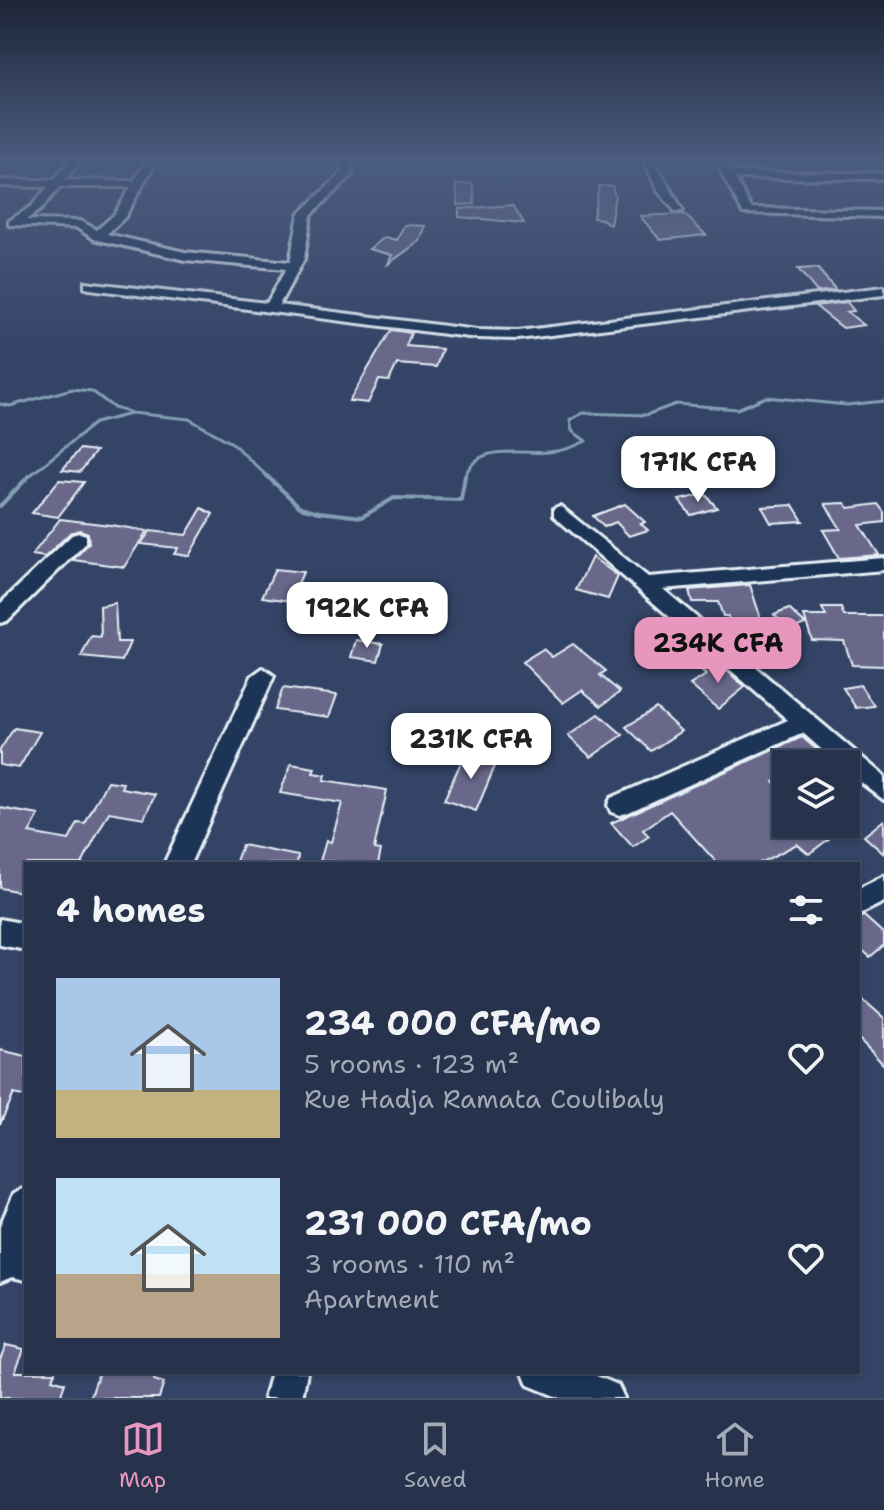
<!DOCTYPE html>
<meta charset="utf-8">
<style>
:root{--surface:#27334c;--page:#333f56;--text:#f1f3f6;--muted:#a4aab5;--line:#434e64;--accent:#e797bd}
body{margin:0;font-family:"Shantell Sans",sans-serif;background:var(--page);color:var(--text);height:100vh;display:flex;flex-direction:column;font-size:30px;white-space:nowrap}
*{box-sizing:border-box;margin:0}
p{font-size:26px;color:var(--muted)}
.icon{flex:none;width:44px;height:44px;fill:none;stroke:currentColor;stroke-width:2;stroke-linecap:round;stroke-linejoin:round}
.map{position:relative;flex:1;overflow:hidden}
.details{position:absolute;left:24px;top:862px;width:836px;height:512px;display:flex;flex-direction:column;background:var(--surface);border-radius:0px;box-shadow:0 2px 6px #0004,0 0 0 2px var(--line)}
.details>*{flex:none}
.tools{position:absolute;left:772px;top:750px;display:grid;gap:16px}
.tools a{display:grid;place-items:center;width:88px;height:88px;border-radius:0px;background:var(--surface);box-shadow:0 2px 6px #0004,0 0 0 2px var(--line);font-size:40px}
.price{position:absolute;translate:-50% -68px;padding:0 18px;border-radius:16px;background:#fff;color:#222;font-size:26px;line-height:52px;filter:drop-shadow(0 2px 4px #0008)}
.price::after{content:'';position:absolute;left:50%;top:48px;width:24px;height:18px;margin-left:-12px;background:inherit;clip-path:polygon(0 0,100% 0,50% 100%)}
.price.on{background:var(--accent);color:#111}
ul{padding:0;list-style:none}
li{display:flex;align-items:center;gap:24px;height:200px;padding:0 32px}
li span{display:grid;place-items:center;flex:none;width:224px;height:160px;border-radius:0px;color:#555}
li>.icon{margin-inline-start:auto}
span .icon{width:96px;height:96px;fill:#fffc;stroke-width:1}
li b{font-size:34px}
h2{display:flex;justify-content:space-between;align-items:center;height:96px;padding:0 32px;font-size:34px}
.tabs{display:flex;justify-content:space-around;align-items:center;height:112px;border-top:2px solid var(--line);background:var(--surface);font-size:22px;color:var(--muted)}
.tabs a{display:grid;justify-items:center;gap:4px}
.tabs .on{color:var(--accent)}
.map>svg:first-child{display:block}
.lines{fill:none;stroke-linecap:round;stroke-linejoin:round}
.stream-far1{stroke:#839fb4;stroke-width:3}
.stream{stroke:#839fb4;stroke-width:4}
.building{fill:#69688a;stroke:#e8f1f8;stroke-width:2}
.street-casing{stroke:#e8f1f8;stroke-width:6}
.street{fill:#1d3557;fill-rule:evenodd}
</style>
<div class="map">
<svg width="884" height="1398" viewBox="0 0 884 1398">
<rect width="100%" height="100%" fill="#344466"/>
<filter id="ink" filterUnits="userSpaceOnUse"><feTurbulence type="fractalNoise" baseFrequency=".0125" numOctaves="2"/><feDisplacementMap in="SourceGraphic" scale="16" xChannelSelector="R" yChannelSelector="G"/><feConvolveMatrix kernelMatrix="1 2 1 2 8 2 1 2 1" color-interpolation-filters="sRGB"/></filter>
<g filter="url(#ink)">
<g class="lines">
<g class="stream-far1">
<polyline points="0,404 10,406 72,389 92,391 114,408 131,413 189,419 232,443 269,478"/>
<polyline points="27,478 95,423 130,414"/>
<path d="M464,478c14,-37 54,-23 85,-26 14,-1 25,-5 37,-11l-14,-10 -2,-11 13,-7 63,2 30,-11 61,5 29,-12 81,8 37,-4"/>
</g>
<g class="stream">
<polyline points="267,476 300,507 319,512 362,517 394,498 461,500 465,476"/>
<polyline points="0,506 29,476"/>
</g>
</g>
<g class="building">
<polygon points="456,184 473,184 475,204 458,205"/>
<polygon points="599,186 612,186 615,196 610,225 602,219 593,218"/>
<polygon points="513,205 524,223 459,217 459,209"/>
<polygon points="684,214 706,235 660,240 640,216"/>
<polygon points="404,225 426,226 420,241 388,264 392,255 369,249 385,237 397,240"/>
<polygon points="817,268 836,290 817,292 798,269"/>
<polygon points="847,302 854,311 847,312 864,325 843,328 815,306"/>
<polygon points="391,330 411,333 406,346 442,349 436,367 397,364 389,381 379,380 368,403 349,401"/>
<polygon points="80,449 96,451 80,472 62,470"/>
<polygon points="59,480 84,482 58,517 32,513"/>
<polygon points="705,494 717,508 691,515 679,500"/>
<polygon points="845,503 849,508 878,504 884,512 884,522 860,525 879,555 839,558 823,530 841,529 825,504"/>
<polygon points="625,504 645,522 641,524 648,530 629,536 616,522 604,527 593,516"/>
<polygon points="793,505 803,521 771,523 762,507"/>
<polygon points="202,508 213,514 189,556 174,554 178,548 141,544 150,531 186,535"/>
<polygon points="60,519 110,525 147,531 124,567 73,560 89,543 88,533 80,530 70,533 45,557 32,555"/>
<polygon points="592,557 618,576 608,599 576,590"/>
<polygon points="275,569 303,572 291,601 262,597"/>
<polygon points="750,585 772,653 743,652 737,648 728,616 723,616 718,602 692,602 689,590"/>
<polygon points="115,603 117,642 130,642 122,661 81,657 91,636 101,637 100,606"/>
<polygon points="822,608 841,608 844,616 884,616 884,666 852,665 844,641 812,640 804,616 826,616"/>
<polygon points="789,609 805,624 790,630 774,615"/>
<polygon points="356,640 383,644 378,661 351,657"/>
<polygon points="573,644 606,671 600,675 620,692 601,706 582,690 563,703 522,662 543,649 552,657"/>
<polygon points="716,661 745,687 718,709 690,685 706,675 701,671"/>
<polygon points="860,685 874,706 856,708 843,688"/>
<polygon points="283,688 337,695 329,717 275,710"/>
<polygon points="656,708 681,731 651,751 626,727"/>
<polygon points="599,714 623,735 591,757 568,736"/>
<polygon points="14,728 40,732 19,768 0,765 0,750"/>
<polygon points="802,737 833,764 786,764 786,773 774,782 786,792 786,824 848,824 809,854 797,844 758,864 718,864 670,811 643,830 649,836 633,847 611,823"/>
<polygon points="466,751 497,761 476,811 444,800"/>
<polygon points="291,764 315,768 313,773 326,775 324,780 387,790 374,849 381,850 378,864 320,861 326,841 331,842 342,803 280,793"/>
<polygon points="107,781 123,783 121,788 155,794 144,818 109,812 82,864 26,864 26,893 0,888 0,808 39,815 29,833 69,840 78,823 85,824"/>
<polygon points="884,820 884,854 864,836"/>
<polygon points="242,845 298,856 297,864 235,864"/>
<polygon points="864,916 884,934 884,945 870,957 858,946 858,918"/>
<polygon points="858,995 884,1018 884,1065 858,1038"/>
<polygon points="0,1050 26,1056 26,1097 14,1094 0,1124"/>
<polygon points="6,1345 24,1349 15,1372 55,1372 52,1379 65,1383 60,1398 0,1398 0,1359"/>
<polygon points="99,1372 157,1372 154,1380 164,1383 159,1398 90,1398"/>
</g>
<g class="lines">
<defs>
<g id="street">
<path d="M71,159h11l-17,21 69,1 13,-22h10l-32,58 -18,17 78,18 105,10 9,-48 44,-42 -4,-13h10l3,16 -41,40 -7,44 -25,46 198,25 41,1 366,-44v8l-366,44 -41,-1 -387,-49 -5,-1v-6l182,21 19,-34 -101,-9 -91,-21 -17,-11 -68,-3v-4l23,-15 16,-19 -48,-1v-6h54zM60,187h71l-17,28 -17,15 -17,-9 -54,-1 14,-10z"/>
<polygon points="643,159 653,159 683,211 675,211 658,191"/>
<polygon points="714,159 724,159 731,172 884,173 884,179 735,178 751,208 884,211 884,217 743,213"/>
<polygon points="560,506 648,577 884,558 884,570 663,589 884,776 884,800 846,771 846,764 838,764 803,733 629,812 620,815 611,812 608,805 611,798 788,720 554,516 554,508"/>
<polygon points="79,533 86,535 86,543 7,621 0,623 0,604 72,535"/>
<polygon points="263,668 274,676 190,864 164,864 252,676"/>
<polygon points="884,876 884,902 858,915 858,889"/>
<polygon points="0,919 26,924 26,950 0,945"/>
<polygon points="26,1188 26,1280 12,1277 0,1282 0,1226 14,1193"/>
<polygon points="271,1372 307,1372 302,1398 264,1398"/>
<polygon points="523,1372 587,1372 618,1385 624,1398 560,1398 528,1385"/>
</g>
</defs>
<use href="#street" class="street-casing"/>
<use href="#street" class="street"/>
</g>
</g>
<linearGradient id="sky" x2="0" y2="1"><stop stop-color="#1d2538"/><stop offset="0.45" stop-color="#4a5c7f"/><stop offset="1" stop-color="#4a5c7f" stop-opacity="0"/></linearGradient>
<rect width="884" height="355" fill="url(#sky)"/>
</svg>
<div class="tools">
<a><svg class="icon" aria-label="layers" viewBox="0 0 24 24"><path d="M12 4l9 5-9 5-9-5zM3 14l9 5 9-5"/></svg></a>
</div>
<b class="price" style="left:698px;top:504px">171K CFA</b>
<b class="price" style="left:367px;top:650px">192K CFA</b>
<b class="price on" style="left:718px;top:685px">234K CFA</b>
<b class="price" style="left:471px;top:781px">231K CFA</b>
<section class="details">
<h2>4 homes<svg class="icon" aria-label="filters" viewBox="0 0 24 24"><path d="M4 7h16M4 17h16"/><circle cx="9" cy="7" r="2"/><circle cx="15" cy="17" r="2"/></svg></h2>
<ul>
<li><span style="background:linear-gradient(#a9c7e8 70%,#c2b280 0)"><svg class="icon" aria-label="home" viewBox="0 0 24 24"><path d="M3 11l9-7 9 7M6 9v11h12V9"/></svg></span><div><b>234 000 CFA/mo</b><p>5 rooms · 123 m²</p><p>Rue Hadja Ramata Coulibaly</p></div><svg class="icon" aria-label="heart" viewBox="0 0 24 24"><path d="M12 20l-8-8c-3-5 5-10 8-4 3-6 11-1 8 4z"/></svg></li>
<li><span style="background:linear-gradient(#bfe0f5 60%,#b9a48a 0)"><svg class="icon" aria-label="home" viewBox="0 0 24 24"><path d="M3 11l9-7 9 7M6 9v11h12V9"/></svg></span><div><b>231 000 CFA/mo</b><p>3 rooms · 110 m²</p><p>Apartment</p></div><svg class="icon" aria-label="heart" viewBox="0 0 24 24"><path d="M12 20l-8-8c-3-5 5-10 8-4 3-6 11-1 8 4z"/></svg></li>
</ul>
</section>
</div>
<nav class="tabs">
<a class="on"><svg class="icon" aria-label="map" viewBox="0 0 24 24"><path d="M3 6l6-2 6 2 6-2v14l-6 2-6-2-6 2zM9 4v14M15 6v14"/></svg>Map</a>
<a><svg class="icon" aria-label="saved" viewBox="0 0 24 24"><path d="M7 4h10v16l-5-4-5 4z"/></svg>Saved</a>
<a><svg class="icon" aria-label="home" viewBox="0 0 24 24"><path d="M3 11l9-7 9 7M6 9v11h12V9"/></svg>Home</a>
</nav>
